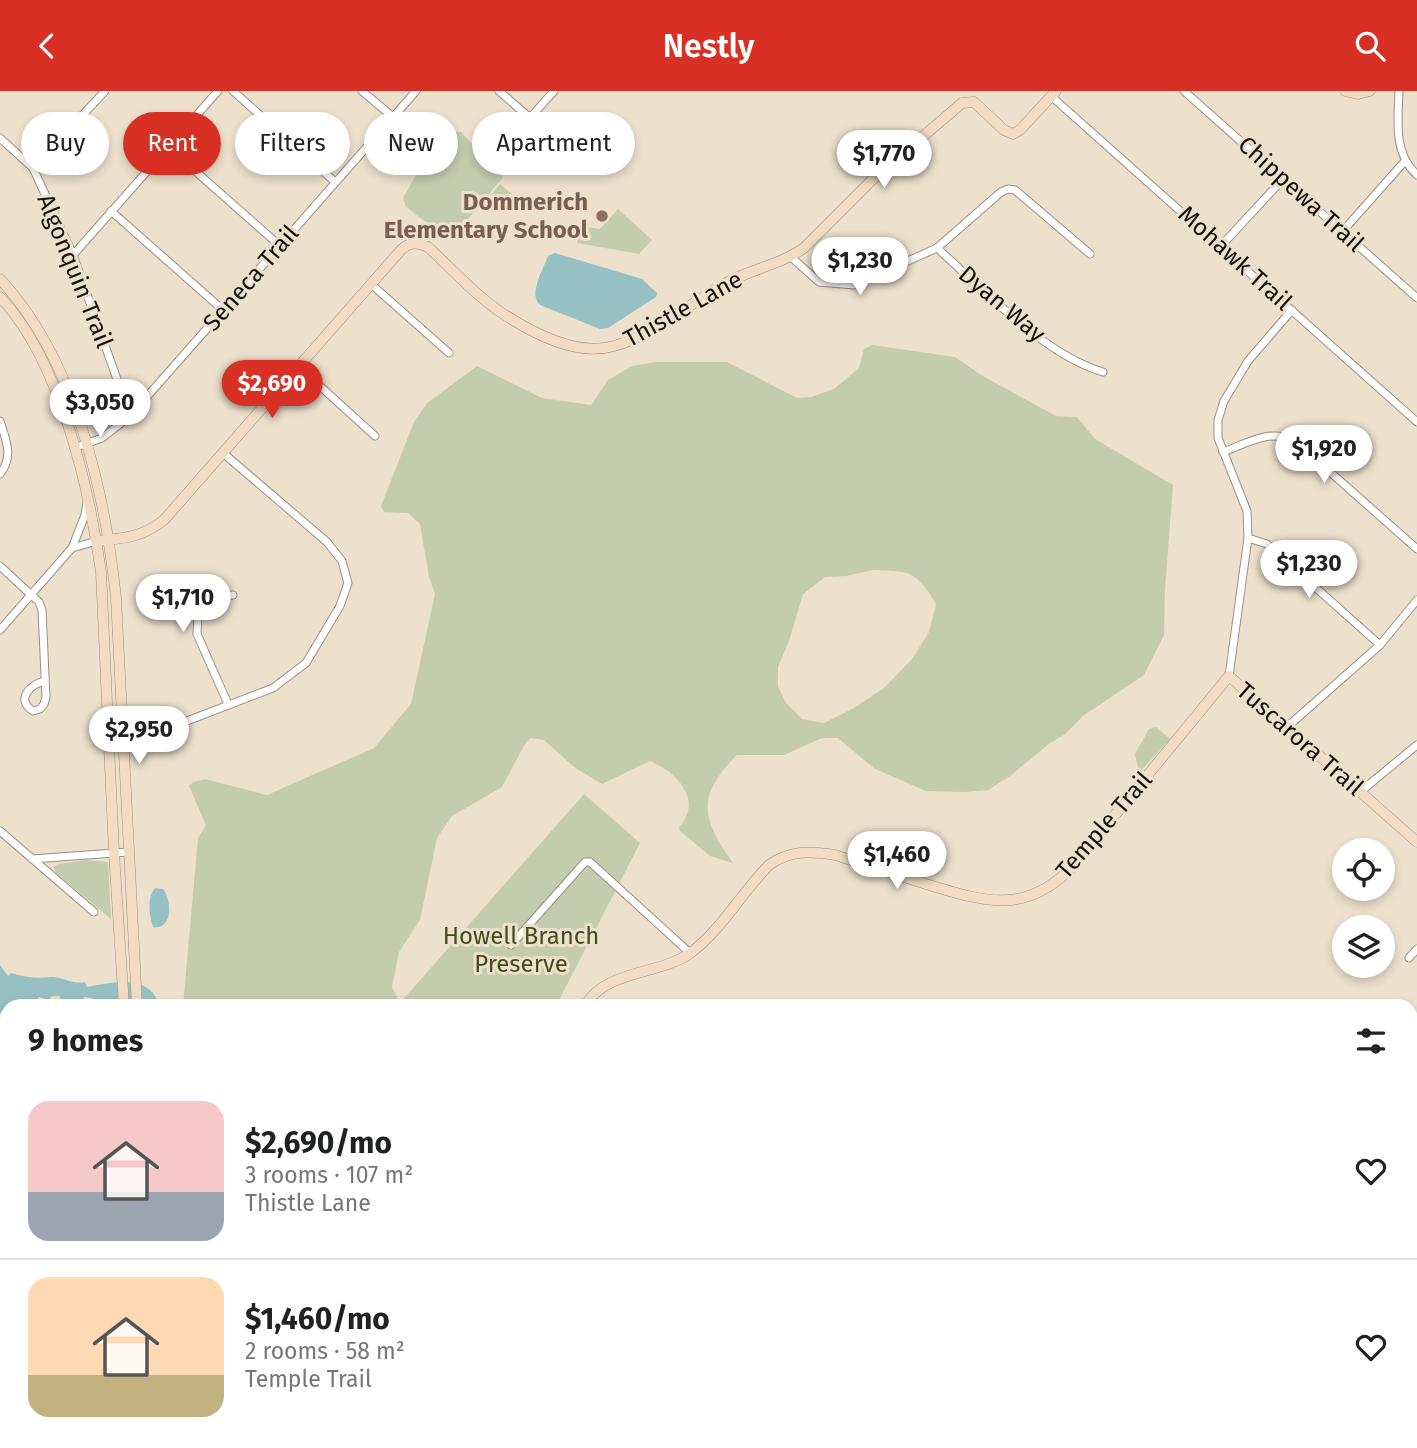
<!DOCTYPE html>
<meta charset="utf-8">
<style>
:root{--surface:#fff;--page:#f6f6f6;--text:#202124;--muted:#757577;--line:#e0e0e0;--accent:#d93025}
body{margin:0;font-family:"Fira Sans",sans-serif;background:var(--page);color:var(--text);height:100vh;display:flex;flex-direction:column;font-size:26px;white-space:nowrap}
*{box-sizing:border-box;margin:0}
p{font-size:23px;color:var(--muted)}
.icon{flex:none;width:38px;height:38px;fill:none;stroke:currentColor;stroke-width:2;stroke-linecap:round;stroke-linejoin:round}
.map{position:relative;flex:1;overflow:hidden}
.sheet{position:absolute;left:0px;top:908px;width:1418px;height:450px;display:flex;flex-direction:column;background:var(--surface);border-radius:21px 21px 0 0;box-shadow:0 4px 10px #0003}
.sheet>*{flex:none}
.guide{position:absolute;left:21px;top:21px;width:700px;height:63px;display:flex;gap:14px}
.controls{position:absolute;left:1332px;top:747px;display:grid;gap:14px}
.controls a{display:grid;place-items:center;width:63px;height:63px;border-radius:50%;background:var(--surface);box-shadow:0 4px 10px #0003;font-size:35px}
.price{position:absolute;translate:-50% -60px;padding:0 16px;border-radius:24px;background:#fff;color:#222;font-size:23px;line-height:46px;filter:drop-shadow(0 2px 4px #0008)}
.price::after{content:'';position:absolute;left:50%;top:42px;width:21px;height:16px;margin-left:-10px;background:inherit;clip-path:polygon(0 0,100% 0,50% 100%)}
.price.selected{background:var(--accent);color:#fff}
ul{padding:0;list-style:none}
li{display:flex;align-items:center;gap:21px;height:175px;padding:0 28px}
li+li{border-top:2px solid var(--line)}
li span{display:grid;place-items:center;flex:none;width:196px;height:140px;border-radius:21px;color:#555}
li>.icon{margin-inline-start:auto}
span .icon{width:84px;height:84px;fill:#fffc;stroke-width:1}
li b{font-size:30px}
h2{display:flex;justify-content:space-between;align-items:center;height:84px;padding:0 28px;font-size:30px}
.tag{padding:0 24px;border-radius:32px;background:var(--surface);box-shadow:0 4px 10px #0003;font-size:24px;line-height:63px}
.tag.selected{background:var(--accent);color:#fff}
header{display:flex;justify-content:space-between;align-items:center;height:91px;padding:0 28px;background:var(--accent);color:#fff;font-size:32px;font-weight:600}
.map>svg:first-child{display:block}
.green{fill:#c4ccae;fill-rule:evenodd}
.water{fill:#96c0c4}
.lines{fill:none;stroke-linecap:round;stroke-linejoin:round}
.street-casing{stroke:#9b907e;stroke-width:9}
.secondary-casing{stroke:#9b907e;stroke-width:11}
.street{stroke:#fff;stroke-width:7}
.secondary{stroke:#f1dcc3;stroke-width:10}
.education-dot{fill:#8d6e63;stroke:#ede1cd;stroke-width:2.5}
.labels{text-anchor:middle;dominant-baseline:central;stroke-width:6;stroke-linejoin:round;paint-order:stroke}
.street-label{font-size:24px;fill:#141009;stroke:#ede1cd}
.education-label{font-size:24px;font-weight:bold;fill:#785e54;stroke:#ede1cd;text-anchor:end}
.park-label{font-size:24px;fill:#434c19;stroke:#ede1cd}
</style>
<header><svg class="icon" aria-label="back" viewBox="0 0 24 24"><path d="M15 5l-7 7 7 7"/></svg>Nestly<svg class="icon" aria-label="search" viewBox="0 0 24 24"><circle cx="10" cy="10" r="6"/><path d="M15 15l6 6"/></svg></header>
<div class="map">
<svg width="1417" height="1357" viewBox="0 0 1417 1357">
<rect width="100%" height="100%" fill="#ede1cd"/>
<g class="green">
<polygon points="451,40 461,41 503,86 450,150 406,116 403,107 424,70"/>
<polygon points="500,93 520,110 509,122 490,105"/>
<polygon points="618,118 652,149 639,163 577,152 580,135 600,138"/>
<path d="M872,254l83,12 26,18 75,41 21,1 18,22 78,46 -8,105 -1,45 -20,40 -61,41 -19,19 -14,8 -40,33 -22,14 -23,2 -39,-1 -51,-22 -37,-31h-16l-38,17h-47c-41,41 -36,63 -4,108l-23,-7 -30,-25 -1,-4c25,-28 -3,-55 -29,-66l-48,23 -28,-17 -30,-27 -14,-2 -5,6 -23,43 -50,29 -15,22 -17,82 -21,32 -7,35 8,16 184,-209 56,49 -84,163h-373l15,-168 8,-13 -17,-39 4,-4 12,-3 62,16 107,-47 37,-44 24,-110 -6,-17 -9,-53 -12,-11 -24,-1 -3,-6 33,-84 13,-19 50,-37 65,32 49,7 17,-25 24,-14 24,-4h71l70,36 14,-1 23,-8 25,-21 5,-19zM873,479c37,1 44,1 63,34l-7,28 -17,27 -28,29 -30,20 -30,15 -22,-4 -16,-16 -8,-17v-19l11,-26 14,-47 22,-17 21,-1z"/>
<polygon points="1156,636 1170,648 1139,682 1135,663 1149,638"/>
<polygon points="86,769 108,771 111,828 56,782 53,776 58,773"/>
</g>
<g class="water">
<path d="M555,162l87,26 15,14 -1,4 -48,31 -8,1 -60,-24c-12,-11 3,-35 8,-49z"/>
<path d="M155,797l8,1c9,11 10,41 -10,38 -4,-11 -6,-30 2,-39z"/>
<path d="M0,874l8,11 3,-3c14,4 25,6 40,4 11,-1 22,8 34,5l2,5c26,-5 64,-14 72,19h-10l-6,-4h-46l-5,-1v-3l-8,-1 -2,5 -22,-2v-4h-9l-1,5 -11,-4 -1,3h-7l-12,6 -2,-4 -10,3v5l-7,3z"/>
</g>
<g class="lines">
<defs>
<g id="street">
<polyline points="233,0 335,91"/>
<polyline points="362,0 393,26"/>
<polyline points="499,0 560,53"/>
<polyline points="1184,0 1417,207"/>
<path d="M1399,0c-1,29 -6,62 18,84"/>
<polyline points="1051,5 1417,331"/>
<polyline points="530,27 554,0"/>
<polyline points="0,47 33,77 73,164 130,325"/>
<polyline points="168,56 279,154"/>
<polyline points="33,77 105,0"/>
<polyline points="111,120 223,219"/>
<polyline points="1342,141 1405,70"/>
<polyline points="1221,155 1283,88"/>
<path d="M937,157c46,41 107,107 166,124"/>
<polyline points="73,164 218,0"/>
<polyline points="791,166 819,191 854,194 937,157 1001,101 1008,98 1015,99 1090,163"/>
<polyline points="371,193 449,262"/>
<polyline points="299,276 375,345"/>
<path d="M0,330c6,19 14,36 0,53"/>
<polyline points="74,357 102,347 130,325 416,0"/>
<path d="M1223,361c25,-9 45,-23 71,-12l123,109"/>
<polyline points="1248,447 1267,453 1380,554"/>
<polyline points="72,457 85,424 87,411"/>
<path d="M0,475l39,36 3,8 4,87 -2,7 -4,5 -7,2c-18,-11 -3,-27 12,-30"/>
<polyline points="0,539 72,457 97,450"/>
<polyline points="1229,585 1248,447 1247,420 1218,347 1218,329 1224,310 1248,270 1292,219"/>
<polyline points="228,613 197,543 198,524 218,506 233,504"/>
<polyline points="1287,636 1380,554 1417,509"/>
<polyline points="153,643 273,597 306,572 340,515 348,492 342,470 327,451 223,362"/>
<polyline points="1360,701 1417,654"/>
<polyline points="0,740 94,821"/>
<polyline points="32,768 128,761"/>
<polyline points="511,854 585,771 590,771 690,862"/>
<polyline points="1409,867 1417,858"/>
<polyline points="0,984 7,982"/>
<polyline points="0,1168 7,1174"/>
<polyline points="1410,1276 1412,1274"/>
<polyline points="0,1306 7,1311"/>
<polyline points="1410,1325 1417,1331"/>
<polyline points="52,1351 58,1357"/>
<polyline points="128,1351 136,1357"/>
<polyline points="292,1351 297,1357"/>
<polyline points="1245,1351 1252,1357"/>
<polyline points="10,1357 18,1351"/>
<polyline points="142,1357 142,1351"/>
<polyline points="930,1357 935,1351"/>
<polyline points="1066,1357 1071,1351"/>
<polyline points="1196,1357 1201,1351"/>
<polyline points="1339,1357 1344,1351"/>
</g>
<g id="secondary">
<polyline points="1345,0 1358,3 1370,0"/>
<path d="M0,188c75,80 105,212 116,319l21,408"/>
<path d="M0,206c60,63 89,190 101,275l13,281 10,153"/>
<path d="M97,450c28,-3 44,-3 67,-21l237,-270c8,-8 16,-8 27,-3 22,20 47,48 71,64 31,21 78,46 115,35 35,-9 80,-45 112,-63 25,-14 54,-18 78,-35l68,-68 90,-77 12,-1 30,28 9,4 7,-4 36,-39"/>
<path d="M585,915c20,-36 73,-31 104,-52 31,-22 53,-62 80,-89 21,-15 42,-14 66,-10 30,9 59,19 88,28 59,18 102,34 150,-17l156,-190 188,166"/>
<polyline points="667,1351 674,1357"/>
</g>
</defs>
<use href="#street" class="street-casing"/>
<use href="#secondary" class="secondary-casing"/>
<use href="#street" class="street"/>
<use href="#secondary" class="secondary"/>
</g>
<circle class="education-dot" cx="602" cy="125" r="7"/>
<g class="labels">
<g class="street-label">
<text transform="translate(1301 103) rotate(42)">Chippewa Trail</text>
<text transform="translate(1235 167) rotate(42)">Mohawk Trail</text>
<text transform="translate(75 180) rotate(68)">Algonquin Trail</text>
<text transform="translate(251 187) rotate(-49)">Seneca Trail</text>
<text transform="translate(1002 213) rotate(40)">Dyan Way</text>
<text transform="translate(683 218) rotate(-29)">Thistle Lane</text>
<text transform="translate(1300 648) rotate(41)">Tuscarora Trail</text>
<text transform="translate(1104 734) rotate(-49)">Temple Trail</text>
</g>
<g class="education-label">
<text x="588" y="111">Dommerich<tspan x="588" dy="28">Elementary School</tspan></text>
</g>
<g class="park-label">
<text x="521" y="845">Howell Branch<tspan x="521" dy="28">Preserve</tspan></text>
</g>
</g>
</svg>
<div class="controls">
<a><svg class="icon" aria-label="locate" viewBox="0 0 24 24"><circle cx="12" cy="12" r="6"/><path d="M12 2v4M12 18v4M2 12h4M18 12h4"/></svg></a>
<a><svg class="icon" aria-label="layers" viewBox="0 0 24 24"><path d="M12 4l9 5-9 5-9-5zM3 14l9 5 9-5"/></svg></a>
</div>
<b class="price" style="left:884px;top:99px">$1,770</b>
<b class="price" style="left:860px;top:206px">$1,230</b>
<b class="price selected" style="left:272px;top:329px">$2,690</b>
<b class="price" style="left:100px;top:348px">$3,050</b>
<b class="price" style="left:1324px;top:394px">$1,920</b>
<b class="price" style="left:1309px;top:509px">$1,230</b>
<b class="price" style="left:183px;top:543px">$1,710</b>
<b class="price" style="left:139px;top:675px">$2,950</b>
<b class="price" style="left:897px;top:800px">$1,460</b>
<div class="guide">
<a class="tag">Buy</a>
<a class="tag selected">Rent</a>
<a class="tag">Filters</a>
<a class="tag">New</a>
<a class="tag">Apartment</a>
</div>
<section class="sheet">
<h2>9 homes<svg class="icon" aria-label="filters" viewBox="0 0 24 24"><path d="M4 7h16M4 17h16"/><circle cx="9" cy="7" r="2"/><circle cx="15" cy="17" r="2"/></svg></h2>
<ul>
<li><span style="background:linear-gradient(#f6c9c9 65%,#9aa5b1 0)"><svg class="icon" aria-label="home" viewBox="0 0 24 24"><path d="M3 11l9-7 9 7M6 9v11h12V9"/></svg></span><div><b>$2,690/mo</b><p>3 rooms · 107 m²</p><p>Thistle Lane</p></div><svg class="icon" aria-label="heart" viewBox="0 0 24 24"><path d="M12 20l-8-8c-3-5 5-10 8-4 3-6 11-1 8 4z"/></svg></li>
<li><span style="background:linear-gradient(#ffd9b3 70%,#c2b280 0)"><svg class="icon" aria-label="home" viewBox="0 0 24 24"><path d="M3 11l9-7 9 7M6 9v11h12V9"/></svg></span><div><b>$1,460/mo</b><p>2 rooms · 58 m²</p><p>Temple Trail</p></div><svg class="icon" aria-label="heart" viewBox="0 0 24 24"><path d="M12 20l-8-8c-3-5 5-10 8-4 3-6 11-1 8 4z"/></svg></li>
</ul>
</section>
</div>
